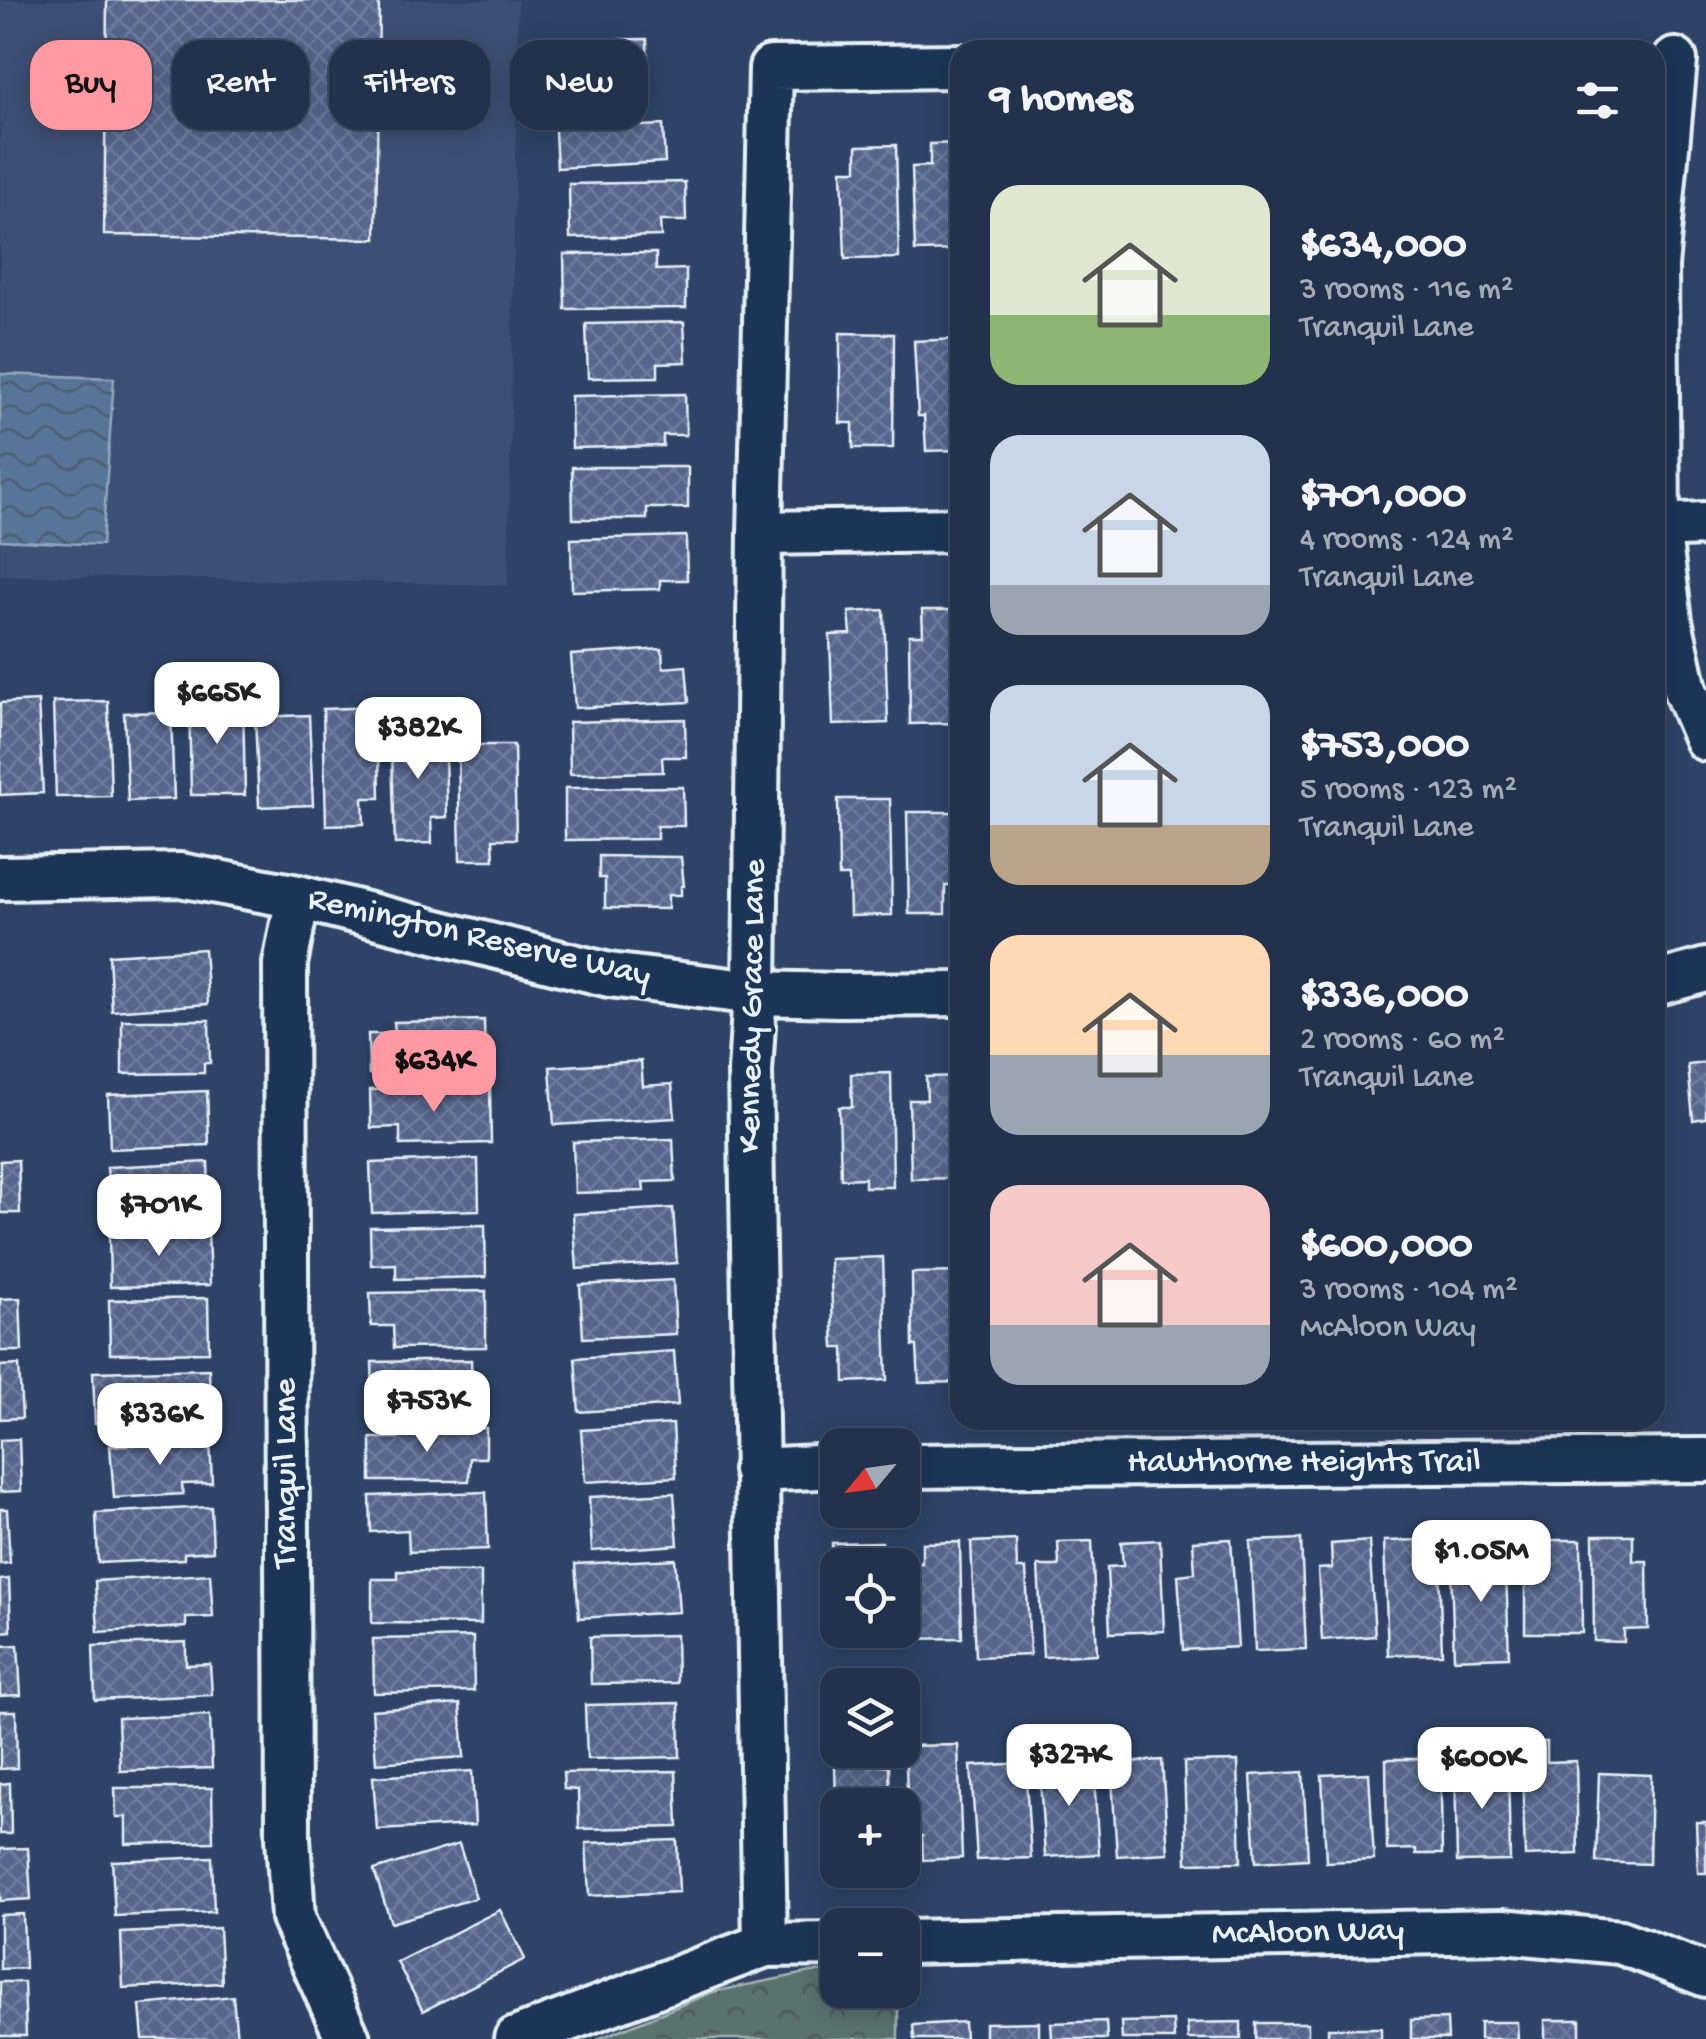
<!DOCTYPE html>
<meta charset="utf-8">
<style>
:root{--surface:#22324d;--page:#2a3a54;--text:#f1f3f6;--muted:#a2aab6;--line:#3f4d65;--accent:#ff9aa2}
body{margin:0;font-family:"Gochi Hand",sans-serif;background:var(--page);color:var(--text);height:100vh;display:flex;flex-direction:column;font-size:38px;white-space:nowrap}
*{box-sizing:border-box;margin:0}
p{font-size:32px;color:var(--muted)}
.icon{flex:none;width:55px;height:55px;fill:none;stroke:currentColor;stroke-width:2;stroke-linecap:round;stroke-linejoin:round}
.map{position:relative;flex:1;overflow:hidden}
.side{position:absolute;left:950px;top:40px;width:715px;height:1390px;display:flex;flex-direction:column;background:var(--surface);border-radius:30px;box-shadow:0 5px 25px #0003,0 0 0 2px var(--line)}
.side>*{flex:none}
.guide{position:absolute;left:30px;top:40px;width:770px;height:90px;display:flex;gap:20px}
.needle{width:65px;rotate:241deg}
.controls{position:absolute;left:820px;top:1428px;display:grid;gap:20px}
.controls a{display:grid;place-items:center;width:100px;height:100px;border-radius:20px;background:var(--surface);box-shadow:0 5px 25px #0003,0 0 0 2px var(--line);font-size:50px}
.price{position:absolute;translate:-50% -85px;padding:0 22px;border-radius:20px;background:#fff;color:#222;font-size:32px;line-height:65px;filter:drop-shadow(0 2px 5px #0008)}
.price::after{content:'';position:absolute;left:50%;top:60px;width:30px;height:22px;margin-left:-15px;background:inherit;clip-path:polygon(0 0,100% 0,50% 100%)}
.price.current{background:var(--accent);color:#111}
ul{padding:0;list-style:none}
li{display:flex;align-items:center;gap:30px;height:250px;padding:0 40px}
li span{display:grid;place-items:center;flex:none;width:280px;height:200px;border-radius:30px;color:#555}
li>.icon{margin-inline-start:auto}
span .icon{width:120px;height:120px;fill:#fffc;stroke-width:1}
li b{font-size:42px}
h2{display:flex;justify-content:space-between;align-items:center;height:120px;padding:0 40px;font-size:42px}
.pill{padding:0 35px;border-radius:30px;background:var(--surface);box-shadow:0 5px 25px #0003,0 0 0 2px var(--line);font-size:35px;line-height:90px}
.pill.current{background:var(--accent);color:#111}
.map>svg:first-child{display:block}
.built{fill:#3c5075}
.park{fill:url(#park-crowns);stroke:#a1b2b3;stroke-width:2.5}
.water{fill:url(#water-waves);stroke:#91a7be;stroke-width:2.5}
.building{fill:url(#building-cross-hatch);stroke:#e8f1f8;stroke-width:2.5}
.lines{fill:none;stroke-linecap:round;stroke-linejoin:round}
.minor-casing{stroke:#e8f1f8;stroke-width:50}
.minor{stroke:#1d3557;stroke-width:42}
.labels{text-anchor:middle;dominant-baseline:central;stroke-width:8;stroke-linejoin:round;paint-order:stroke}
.street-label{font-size:35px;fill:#e8f1f8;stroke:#1d3557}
</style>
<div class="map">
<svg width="1706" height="2039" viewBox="0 0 1706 2039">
<defs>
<pattern id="park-crowns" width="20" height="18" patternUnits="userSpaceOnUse" patternTransform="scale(2.5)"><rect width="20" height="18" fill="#5a726e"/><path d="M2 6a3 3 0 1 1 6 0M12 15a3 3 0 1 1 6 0" fill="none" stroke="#4f5b5a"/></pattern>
<pattern id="water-waves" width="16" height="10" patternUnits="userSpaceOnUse" patternTransform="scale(2.5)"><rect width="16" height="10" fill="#577598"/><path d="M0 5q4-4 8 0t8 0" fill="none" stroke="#4e5e71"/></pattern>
<pattern id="building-cross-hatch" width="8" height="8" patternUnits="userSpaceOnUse" patternTransform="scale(2.5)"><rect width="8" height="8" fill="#54658c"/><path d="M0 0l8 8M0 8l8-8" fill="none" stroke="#6d7c9d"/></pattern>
</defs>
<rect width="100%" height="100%" fill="#2e4367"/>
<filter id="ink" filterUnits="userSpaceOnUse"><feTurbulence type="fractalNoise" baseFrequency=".01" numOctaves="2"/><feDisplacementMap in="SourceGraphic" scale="20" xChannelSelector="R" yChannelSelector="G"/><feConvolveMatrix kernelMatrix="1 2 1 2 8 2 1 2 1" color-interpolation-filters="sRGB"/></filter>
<g filter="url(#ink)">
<polygon class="built" points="0,0 518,0 508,585 0,575"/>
<polygon class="park" points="837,1971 838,1990 898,1990 898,2039 598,2039 713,1992 811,1972"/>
<polygon class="water" points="0,374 114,378 102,545 0,540"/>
<g class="building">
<polygon points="107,0 379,0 376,239 104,235"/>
<polygon points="647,39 648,90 554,92 554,40"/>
<polygon points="642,110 642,126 663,125 665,162 557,168 554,113"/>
<polygon points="960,143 960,250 915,251 912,167 930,166 930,144"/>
<polygon points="896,145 899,258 845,259 842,170 857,170 857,146"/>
<polygon points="685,182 686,221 660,221 661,236 570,238 569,184"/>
<polygon points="656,253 656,270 686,269 686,308 565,309 564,254"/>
<polygon points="684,322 686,362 658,363 658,377 588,378 586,324"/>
<polygon points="840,333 894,334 893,448 853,448 853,423 840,423"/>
<polygon points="960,339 960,450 926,451 924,416 918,416 914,341"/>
<polygon points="685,394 686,435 663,435 663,446 572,448 571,396"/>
<polygon points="572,467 688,467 688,508 647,508 647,519 573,519"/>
<polygon points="686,536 687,580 660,580 660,589 572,591 571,539"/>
<polygon points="884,610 888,723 833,725 830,635 851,634 849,612"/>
<polygon points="922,610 958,610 960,723 910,724 909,635 923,635"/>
<polygon points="662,649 663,668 686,666 689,702 575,708 571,655"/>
<polygon points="243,698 245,795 191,795 189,699"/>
<polygon points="38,701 43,793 0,795 0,703"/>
<polygon points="108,701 111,796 56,797 53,702"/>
<polygon points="378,707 380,798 363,798 364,824 326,825 323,709"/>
<polygon points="171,712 174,799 128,801 124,713"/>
<polygon points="309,715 313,805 259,807 255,717"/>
<polygon points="685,719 686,757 662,757 663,772 570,774 569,722"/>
<polygon points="444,726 447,817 431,818 432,843 395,844 391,728"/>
<polygon points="458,745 514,745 516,839 493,839 494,860 460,860"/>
<polygon points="683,787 684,826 657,826 657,839 565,840 565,788"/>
<polygon points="838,799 890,799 892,915 850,916 849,876 839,876"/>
<polygon points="907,812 960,812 960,886 945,886 945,914 909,914"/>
<polygon points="599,856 681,857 684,886 681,886 681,895 668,895 668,909 605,908 605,878 599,878"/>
<polygon points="204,949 208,1004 112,1011 109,955"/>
<polygon points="122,1020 209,1020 210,1063 204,1063 204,1073 122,1074"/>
<polygon points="484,1020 485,1073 369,1074 368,1034 395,1034 394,1022"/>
<polygon points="641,1061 643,1086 672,1084 675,1118 554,1125 550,1067"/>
<polygon points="1706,1063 1706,1118 1693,1120 1688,1065"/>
<polygon points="891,1073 893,1187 865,1187 865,1178 841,1179 839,1107 852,1107 851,1074"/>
<polygon points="960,1076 960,1178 911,1179 909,1100 927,1100 926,1077"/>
<polygon points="490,1088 491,1143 400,1145 400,1127 371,1128 370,1090"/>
<polygon points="207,1091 209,1145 110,1149 108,1095"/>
<polygon points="673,1139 675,1181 643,1182 644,1191 575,1193 573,1142"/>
<polygon points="478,1159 479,1210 372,1213 370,1163"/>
<polygon points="18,1160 20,1213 0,1213 0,1161"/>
<polygon points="208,1162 210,1215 110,1220 107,1167"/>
<polygon points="673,1208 677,1263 577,1269 573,1214"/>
<polygon points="485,1225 486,1277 396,1279 396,1264 371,1265 370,1227"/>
<polygon points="208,1231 210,1285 110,1287 109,1233"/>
<polygon points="883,1257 887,1380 845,1382 844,1348 834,1348 830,1259"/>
<polygon points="960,1272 960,1382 919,1383 917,1346 913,1346 912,1273"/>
<polygon points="673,1280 676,1334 583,1338 580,1285"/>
<polygon points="486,1291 486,1347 394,1348 393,1326 371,1326 370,1293"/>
<polygon points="20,1298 22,1351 0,1351 0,1299"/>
<polygon points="208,1298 209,1352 110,1354 109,1300"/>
<polygon points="674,1351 678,1405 579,1412 575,1358"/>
<polygon points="471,1360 473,1416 402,1417 402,1397 373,1398 372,1362"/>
<polygon points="19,1365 22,1418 0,1419 0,1366"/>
<polygon points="209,1369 210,1412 183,1413 183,1422 95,1424 93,1372"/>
<polygon points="673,1424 676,1477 585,1482 581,1430"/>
<polygon points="398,1428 486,1428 486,1458 470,1458 469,1481 371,1481 371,1438 398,1438"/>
<polygon points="19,1439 21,1491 0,1492 0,1440"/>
<polygon points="210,1440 212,1483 182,1484 183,1494 114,1498 110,1446"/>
<polygon points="486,1492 488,1549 409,1552 408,1530 371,1532 370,1496"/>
<polygon points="674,1493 678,1545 592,1551 589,1497"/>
<polygon points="211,1507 213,1551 184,1553 184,1559 98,1563 96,1513"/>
<polygon points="0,1509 7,1509 10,1563 0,1564"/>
<polygon points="1593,1535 1633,1535 1633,1561 1647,1561 1648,1629 1624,1630 1624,1642 1594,1641"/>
<polygon points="1231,1539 1238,1647 1183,1650 1178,1575 1195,1573 1193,1541"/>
<polygon points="1301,1539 1306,1649 1255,1651 1250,1541"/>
<polygon points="1016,1540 1017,1569 1026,1569 1030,1655 976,1657 971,1542"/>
<polygon points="1160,1540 1164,1631 1110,1633 1107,1567 1123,1566 1121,1542"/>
<polygon points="1427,1540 1428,1567 1439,1566 1442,1654 1388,1655 1384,1541"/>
<polygon points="1543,1540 1581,1540 1582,1633 1525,1633 1525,1562 1543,1562"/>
<polygon points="1092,1541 1097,1654 1043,1657 1038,1566 1059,1566 1058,1542"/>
<polygon points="1369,1541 1375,1636 1322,1640 1318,1569 1332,1568 1331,1544"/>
<polygon points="1505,1541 1509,1657 1454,1659 1451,1566 1476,1565 1475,1542"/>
<polygon points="882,1542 882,1565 838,1565 838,1630 884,1631 834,1632 832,1543"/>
<polygon points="960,1542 962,1638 907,1639 906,1564 922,1563 922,1543"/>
<polygon points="675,1559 679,1612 579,1618 575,1564"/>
<polygon points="398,1571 481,1572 481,1624 372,1623 372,1579 398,1579"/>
<polygon points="210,1574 213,1617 186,1618 186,1627 98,1632 95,1581"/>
<polygon points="9,1579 11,1631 0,1632 0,1580"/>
<polygon points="676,1635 677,1683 591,1684 590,1637"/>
<polygon points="473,1637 474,1691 374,1693 373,1639"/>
<polygon points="186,1642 186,1665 210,1664 212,1695 95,1700 93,1646"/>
<polygon points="18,1645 21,1695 0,1696 0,1646"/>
<polygon points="679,1703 680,1757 587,1759 585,1705"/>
<polygon points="460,1704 464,1757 376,1763 372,1710"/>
<polygon points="0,1711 16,1711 17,1768 0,1769"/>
<polygon points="210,1715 212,1768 120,1771 118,1718"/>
<polygon points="1418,1742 1440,1742 1442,1854 1416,1854 1416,1849 1387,1850 1386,1759 1419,1759"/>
<polygon points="1521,1742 1547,1742 1547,1762 1576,1761 1578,1854 1525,1856"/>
<polygon points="958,1745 962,1858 923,1860 922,1836 909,1836 905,1746"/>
<polygon points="1162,1760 1168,1853 1117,1856 1111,1763"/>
<polygon points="1093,1761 1099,1854 1045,1857 1039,1765"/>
<polygon points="1238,1761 1241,1862 1187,1863 1184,1762"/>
<polygon points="1025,1763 1031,1858 977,1860 971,1766"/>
<polygon points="1508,1763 1510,1861 1457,1862 1455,1764"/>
<polygon points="889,1765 890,1805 838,1805 837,1839 835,1766"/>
<polygon points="472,1771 475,1825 377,1830 373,1777"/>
<polygon points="676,1771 678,1827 579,1829 578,1790 564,1789 563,1773"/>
<polygon points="1303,1772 1308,1859 1256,1862 1251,1775"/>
<polygon points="1369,1773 1374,1860 1326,1862 1322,1775"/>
<polygon points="1599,1773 1651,1775 1649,1864 1596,1862"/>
<polygon points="10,1783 11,1834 0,1834 0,1784"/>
<polygon points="115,1788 212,1788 213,1842 126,1844 126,1817 116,1817"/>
<polygon points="1696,1822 1706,1822 1706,1873 1698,1873"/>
<polygon points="677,1840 679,1892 589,1896 586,1843"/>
<polygon points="459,1844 476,1898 391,1923 374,1870"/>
<polygon points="28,1848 31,1899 0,1901 0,1849"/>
<polygon points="212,1857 214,1912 115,1916 112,1861"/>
<polygon points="500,1910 525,1959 423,2011 397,1962"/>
<polygon points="23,1914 25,1968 0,1969 0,1915"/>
<polygon points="219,1928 222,1983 123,1988 121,1933"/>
<polygon points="0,1982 24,1982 26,2036 0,2036"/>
<polygon points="233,1996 237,2039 143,2039 140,2005"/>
<polygon points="1447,2019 1448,2039 1411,2039 1411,2020"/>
<rect x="1545" y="2020" width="35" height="19"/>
<polygon points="1106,2021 1107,2039 1052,2039 1051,2023"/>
<polygon points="1173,2021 1174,2039 1122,2039 1121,2022"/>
<polygon points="964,2022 965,2039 914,2039 913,2025"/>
<polygon points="1039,2022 1039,2039 985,2039 985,2023"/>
<polygon points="1241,2022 1241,2039 1188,2039 1187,2023"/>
<polygon points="1480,2022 1517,2022 1518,2039 1480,2039"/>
<rect x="1256" y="2023" width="52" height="16"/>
<rect x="1328" y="2028" width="53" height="11"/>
</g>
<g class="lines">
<defs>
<g id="minor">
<polyline points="1675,60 1656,266 1658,527 1670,621 1685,690 1706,739"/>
<polyline points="1655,526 1706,524"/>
<polyline points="760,533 960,530"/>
<polyline points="0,878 180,875 298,897 609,975 755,993 840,995 960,994"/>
<polyline points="298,897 285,964 288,1837 293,1918 348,2039"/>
<polyline points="1655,984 1706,970"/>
<polyline points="902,1466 1706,1460"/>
<polyline points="755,1470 838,1466"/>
<polyline points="902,1942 1502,1931 1620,1942 1706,1975"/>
<polyline points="765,1945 750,1072 755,993 760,533 771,68 960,66"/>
<polyline points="516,2039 765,1945 838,1944"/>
</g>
</defs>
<use href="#minor" class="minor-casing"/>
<use href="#minor" class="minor"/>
</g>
</g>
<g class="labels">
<g class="street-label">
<text transform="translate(479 939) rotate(13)">Remington Reserve Way</text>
<text transform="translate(754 1006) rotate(-89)">Kennedy Grace Lane</text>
<text x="1304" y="1463">Hawthorne Heights Trail</text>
<text transform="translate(287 1473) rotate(-90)">Tranquil Lane</text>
<text transform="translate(1308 1934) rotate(-1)">McAloon Way</text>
</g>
</g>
</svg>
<div class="controls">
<a><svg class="needle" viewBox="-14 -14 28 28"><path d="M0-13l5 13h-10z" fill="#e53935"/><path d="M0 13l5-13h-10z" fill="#a2aab6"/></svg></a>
<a><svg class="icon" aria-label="locate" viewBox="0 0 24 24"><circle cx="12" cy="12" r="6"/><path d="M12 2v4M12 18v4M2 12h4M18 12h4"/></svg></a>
<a><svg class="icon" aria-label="layers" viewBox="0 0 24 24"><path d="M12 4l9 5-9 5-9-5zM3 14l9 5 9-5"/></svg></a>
<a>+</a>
<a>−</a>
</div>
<b class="price" style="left:217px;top:747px">$665K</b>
<b class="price" style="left:418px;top:782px">$382K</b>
<b class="price current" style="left:434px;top:1115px">$634K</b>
<b class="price" style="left:159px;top:1259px">$701K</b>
<b class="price" style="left:427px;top:1455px">$753K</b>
<b class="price" style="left:160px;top:1468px">$336K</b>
<b class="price" style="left:1481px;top:1605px">$1.05M</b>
<b class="price" style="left:1069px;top:1809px">$327K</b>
<b class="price" style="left:1482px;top:1812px">$600K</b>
<div class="guide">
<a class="pill current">Buy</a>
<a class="pill">Rent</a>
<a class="pill">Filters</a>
<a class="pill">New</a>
</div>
<section class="side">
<h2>9 homes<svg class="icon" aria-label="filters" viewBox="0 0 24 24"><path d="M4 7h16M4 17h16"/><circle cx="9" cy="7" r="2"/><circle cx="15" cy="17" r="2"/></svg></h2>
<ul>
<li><span style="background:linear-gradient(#dfe7d0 65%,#8fb573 0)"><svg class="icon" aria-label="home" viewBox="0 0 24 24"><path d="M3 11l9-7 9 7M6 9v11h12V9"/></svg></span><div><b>$634,000</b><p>3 rooms · 116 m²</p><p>Tranquil Lane</p></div></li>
<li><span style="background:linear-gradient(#c9d6e8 75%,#9aa5b1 0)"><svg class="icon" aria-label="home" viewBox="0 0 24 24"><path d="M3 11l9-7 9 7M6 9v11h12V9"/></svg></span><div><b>$701,000</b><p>4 rooms · 124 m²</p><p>Tranquil Lane</p></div></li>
<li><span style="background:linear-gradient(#c9d6e8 70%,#b9a48a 0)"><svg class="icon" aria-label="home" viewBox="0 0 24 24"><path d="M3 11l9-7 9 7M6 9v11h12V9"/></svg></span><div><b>$753,000</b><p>5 rooms · 123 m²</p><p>Tranquil Lane</p></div></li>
<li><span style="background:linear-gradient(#ffd9b3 60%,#9aa5b1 0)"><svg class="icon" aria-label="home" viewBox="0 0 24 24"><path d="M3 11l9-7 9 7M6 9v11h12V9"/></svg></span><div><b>$336,000</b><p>2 rooms · 60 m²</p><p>Tranquil Lane</p></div></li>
<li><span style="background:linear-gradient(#f6c9c9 70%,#9aa5b1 0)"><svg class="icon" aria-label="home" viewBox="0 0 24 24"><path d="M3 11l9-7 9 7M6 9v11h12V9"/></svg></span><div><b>$600,000</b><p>3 rooms · 104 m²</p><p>McAloon Way</p></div></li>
</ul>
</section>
</div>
